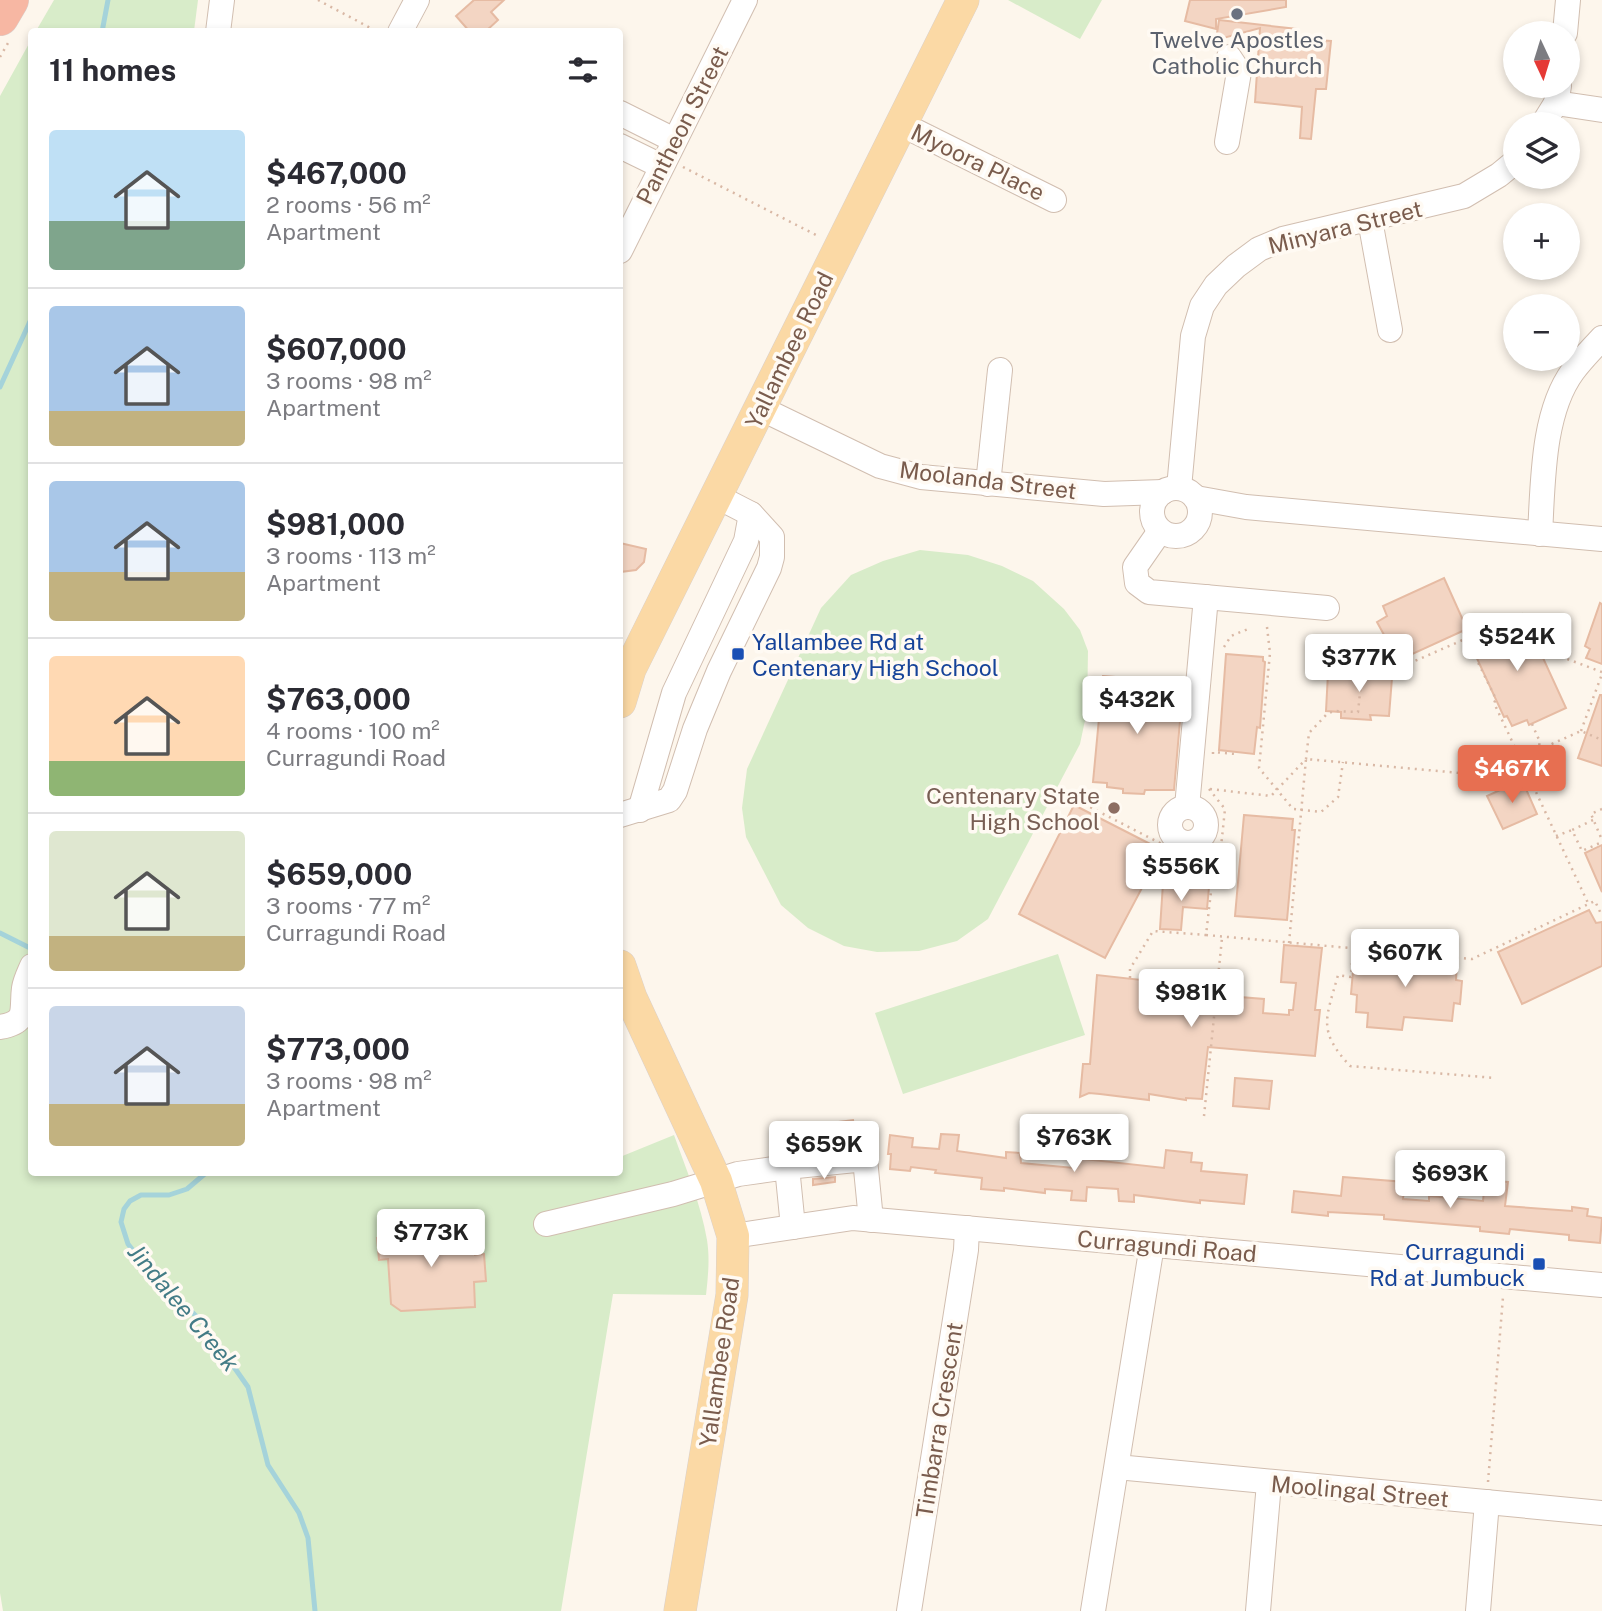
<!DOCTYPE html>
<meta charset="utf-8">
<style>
:root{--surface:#fff;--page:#f7f7f7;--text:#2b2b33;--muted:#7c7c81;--line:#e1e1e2;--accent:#e76f51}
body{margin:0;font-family:"Public Sans",sans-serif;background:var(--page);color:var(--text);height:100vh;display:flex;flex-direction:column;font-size:26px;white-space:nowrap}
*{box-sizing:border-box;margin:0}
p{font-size:23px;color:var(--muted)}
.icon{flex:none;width:38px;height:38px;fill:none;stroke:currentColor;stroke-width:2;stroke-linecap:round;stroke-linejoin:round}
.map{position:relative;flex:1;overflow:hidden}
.side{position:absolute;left:28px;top:28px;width:595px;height:1148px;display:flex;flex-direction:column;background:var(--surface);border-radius:7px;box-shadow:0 4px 10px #0003}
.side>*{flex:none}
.needle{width:46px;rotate:176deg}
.tools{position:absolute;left:1503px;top:21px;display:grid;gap:14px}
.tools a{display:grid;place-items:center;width:77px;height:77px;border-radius:50%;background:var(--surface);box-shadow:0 4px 10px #0003;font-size:35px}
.price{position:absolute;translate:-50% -60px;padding:0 16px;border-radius:7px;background:#fff;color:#222;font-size:23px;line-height:46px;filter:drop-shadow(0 2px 4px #0008)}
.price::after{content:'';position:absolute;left:50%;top:42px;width:21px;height:16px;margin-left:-10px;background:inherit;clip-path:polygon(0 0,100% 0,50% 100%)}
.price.on{background:var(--accent);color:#fff}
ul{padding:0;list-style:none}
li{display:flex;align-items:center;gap:21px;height:175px;padding:0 21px}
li+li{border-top:2px solid var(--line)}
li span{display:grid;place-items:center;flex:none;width:196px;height:140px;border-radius:7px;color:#555}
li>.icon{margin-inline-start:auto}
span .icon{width:84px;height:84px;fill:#fffc;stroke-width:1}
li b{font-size:30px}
h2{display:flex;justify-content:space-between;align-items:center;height:84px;padding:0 21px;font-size:30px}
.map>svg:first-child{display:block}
.green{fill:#d8ecc9}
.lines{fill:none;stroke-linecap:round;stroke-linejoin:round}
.stream{stroke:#a5d3da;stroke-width:5}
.building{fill:#f3d5c3;stroke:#e6bba3;stroke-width:2}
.minor-casing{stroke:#d1beb0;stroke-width:26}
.major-casing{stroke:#dad1cd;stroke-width:33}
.highway-casing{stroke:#dad1cd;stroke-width:38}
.path{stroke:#d9b8a5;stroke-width:2.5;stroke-dasharray:2 5;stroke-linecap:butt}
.minor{stroke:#fff;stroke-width:24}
.major{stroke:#fbd9a5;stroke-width:32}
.highway{stroke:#f7b7a3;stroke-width:37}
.worship-dot{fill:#6b7280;stroke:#fffaf3;stroke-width:2.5}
.transit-dot{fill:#1a4fb4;stroke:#fffaf3;stroke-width:2.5}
.education-dot{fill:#8d6e63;stroke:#fffaf3;stroke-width:2.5}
.labels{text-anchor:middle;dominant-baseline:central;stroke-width:7;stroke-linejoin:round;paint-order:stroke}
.worship-label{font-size:23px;fill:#5b616d;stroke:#fffaf3}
.street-label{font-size:23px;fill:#7a5c4d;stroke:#fffaf3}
.transit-label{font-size:23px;fill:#164399;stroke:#fffaf3;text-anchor:start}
.education-label{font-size:23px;fill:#785e54;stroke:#fffaf3;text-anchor:end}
.water-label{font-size:24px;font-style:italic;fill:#437c86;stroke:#fffaf3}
</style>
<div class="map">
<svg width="1602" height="1611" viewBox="0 0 1602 1611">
<rect width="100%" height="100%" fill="#fdf6ec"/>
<g class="green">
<polygon points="54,0 198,0 194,31 36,31"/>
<polygon points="1008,0 1102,0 1080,39"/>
<path d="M31,40l1,1132h588v-15l54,-22c12,34 27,69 33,105 3,19 1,37 -1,55l-93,-1 -52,317h-558l-3,-18v-1497z"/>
<polygon points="920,550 968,555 1002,566 1033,581 1064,609 1080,630 1088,651 1087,711 1080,744 988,919 957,941 919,951 877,952 844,946 808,928 781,905 746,837 742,808 747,769 821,608 851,575 883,561"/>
<polygon points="1058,954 1085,1035 903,1094 875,1013"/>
</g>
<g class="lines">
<g class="stream">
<polyline points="102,32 108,0"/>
<polyline points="0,387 32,317"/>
<polyline points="0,933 32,949"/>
<polyline points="207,1172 187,1189 169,1195 141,1195 130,1201 124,1209 121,1222 128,1244 143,1263 203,1323 248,1387 268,1465 299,1513 308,1538 315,1611"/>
</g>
</g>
<g class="building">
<polygon points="474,0 504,0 491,12 498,20 485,32 470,32 456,16"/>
<polygon points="1190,0 1286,0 1286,7 1216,19 1216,29 1185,21"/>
<polygon points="1219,20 1297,29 1296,36 1301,36 1301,39 1331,41 1326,89 1316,89 1311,139 1300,138 1302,107 1255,102 1260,28 1216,40"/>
<polygon points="620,543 646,549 644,562 636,570 620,572"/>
<polygon points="1444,578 1467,629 1408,656 1399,639 1389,644 1377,622 1387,616 1383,606"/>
<polygon points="1600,603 1602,604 1602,664 1586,658 1590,649 1585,646"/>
<polygon points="1519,616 1535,648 1538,647 1566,708 1529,725 1527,720 1512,726 1507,716 1504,717 1468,639"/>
<polygon points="1226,654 1263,657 1263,661 1265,662 1260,728 1257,727 1254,754 1219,750"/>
<polygon points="1346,669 1375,671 1375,676 1392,678 1389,716 1370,715 1371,720 1341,718 1341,712 1326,711 1328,673 1345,674"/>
<polygon points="1103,676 1166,681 1164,697 1182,698 1174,790 1145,790 1144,794 1123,793 1123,789 1107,787 1107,783 1093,782"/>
<polygon points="1600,695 1602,695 1602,766 1578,758"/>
<polygon points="1522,780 1537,814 1503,829 1487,796"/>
<polygon points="1074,805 1162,850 1105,958 1019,914"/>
<polygon points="1244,815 1293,819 1292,830 1295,830 1287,920 1235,916"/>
<polygon points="1602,845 1602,892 1585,853"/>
<polygon points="1163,883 1209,887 1207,909 1183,907 1181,930 1160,929"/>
<polygon points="1589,910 1596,923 1602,922 1602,966 1522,1004 1498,952"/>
<polygon points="1284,945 1322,948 1315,1010 1320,1010 1315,1056 1208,1047 1202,1099 1186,1098 1186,1100 1149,1094 1149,1100 1100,1094 1089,1093 1080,1097 1083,1064 1090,1064 1097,975 1159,982 1160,971 1200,974 1200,980 1213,981 1212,993 1215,995 1264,999 1263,1013 1289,1015 1289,1010 1293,1010 1296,983 1281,982"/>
<polygon points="1373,953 1446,959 1446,962 1457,963 1456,980 1462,981 1460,1004 1454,1003 1452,1021 1404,1017 1402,1030 1367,1027 1368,1013 1356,1012 1357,995 1351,994 1353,971 1359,972 1360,955 1372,956"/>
<polygon points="1235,1078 1272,1081 1269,1109 1233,1106"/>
<polygon points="853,1120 856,1141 831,1144 831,1148 809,1150 806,1126"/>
<polygon points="941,1134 959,1135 957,1151 1006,1158 1006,1152 1020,1153 1021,1163 1074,1168 1075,1158 1164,1168 1166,1150 1192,1153 1191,1162 1202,1163 1201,1171 1247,1175 1244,1204 1200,1200 1200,1203 1134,1195 1134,1202 1119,1201 1118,1189 1087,1187 1086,1201 1071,1200 1072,1191 1045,1189 1045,1193 1004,1188 1004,1191 981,1189 982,1178 935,1173 936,1170 911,1167 910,1171 890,1169 891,1154 888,1154 890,1135 913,1138 912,1147 939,1149"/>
<polygon points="835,1177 835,1182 813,1185 813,1179"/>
<polygon points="1343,1177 1405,1182 1403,1199 1429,1201 1429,1196 1483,1201 1485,1180 1508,1182 1505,1206 1572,1211 1572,1207 1588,1209 1587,1216 1602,1218 1600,1243 1569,1240 1569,1235 1510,1229 1509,1234 1480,1231 1480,1227 1384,1219 1384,1215 1328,1212 1328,1216 1292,1212 1294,1191 1341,1196"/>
<polygon points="420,1226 420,1230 451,1228 452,1239 474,1239 475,1255 484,1254 486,1281 474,1282 475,1307 401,1311 391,1304 388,1259 379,1260 377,1238 398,1237 397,1227"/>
</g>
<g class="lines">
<defs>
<g id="minor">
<polyline points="218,32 222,0"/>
<polyline points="400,32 417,0"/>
<polyline points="1565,33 1568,0"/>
<polyline points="1556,103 1602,110"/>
<polyline points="620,113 674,140"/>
<polyline points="901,124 1054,200"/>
<polyline points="1543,124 1556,103 1559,86"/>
<polyline points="1227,142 1239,72 1229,57"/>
<polyline points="620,146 661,166"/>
<polyline points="1370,220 1390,330"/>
<polyline points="620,251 745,0"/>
<polyline points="760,408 880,466 921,477 1104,494 1163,492"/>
<polyline points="988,484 1000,370"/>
<circle cx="1176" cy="512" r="24"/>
<polyline points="1179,488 1193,336 1202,306 1216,285 1236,266 1259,249 1283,239 1464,196 1499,175 1516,161"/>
<polyline points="1196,498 1246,507 1602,539"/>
<polyline points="1160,531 1135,567 1137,583 1149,592 1327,608"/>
<path d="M1540,534c3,-51 2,-121 33,-163 9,-12 19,-22 29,-33"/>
<polyline points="1187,807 1206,597"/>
<circle cx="1188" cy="825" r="18"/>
<polyline points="640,810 674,693 746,541 751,514"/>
<polyline points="620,815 669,800 675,791 695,729 719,671 769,568 772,557 772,537 751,514 716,496"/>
<path d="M0,1027c29,-5 21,-17 24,-39 1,-7 5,-15 8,-22"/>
<polyline points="787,1167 865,1159 871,1220"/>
<polyline points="546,1224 673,1194 738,1174 787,1167 793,1227"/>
<polyline points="733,1236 853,1218 1602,1285"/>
<polyline points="1117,1467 1602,1513"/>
<polyline points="909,1611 966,1250 967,1228"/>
<polyline points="1093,1611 1152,1245"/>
<polyline points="1258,1611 1269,1483"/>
<polyline points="1478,1611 1487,1502"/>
</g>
<g id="major">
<polyline points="620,702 630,669 963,0"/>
<polyline points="620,966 631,998 716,1181 733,1236 732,1295 680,1611"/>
</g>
<polyline id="highway" points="0,17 10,0"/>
</defs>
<use href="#minor" class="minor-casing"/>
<use href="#major" class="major-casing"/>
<use href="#highway" class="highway-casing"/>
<g class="path">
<polyline points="318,0 378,32"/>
<polyline points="0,57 8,43"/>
<polyline points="683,167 818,236"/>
<polyline points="1267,627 1270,653 1259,768 1293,809 1321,812 1338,797 1343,762"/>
<polyline points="1224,647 1231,636 1248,629"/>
<polyline points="1602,672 1559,656 1546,654 1536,643 1521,613 1494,627 1490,620 1463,632 1496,699 1494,703 1520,758 1581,731 1602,740"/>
<polyline points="1532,724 1540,742 1538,749"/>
<polyline points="1581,731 1602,674"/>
<polyline points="1213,754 1213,752 1236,754"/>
<polyline points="1209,789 1225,809 1221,847 1215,857 1206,935 1472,959 1595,901 1602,916"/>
<polyline points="1210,789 1271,796 1306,759 1309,733 1327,714 1334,711 1358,712 1362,674 1394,677 1408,664 1465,639"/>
<polyline points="1084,804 1187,857 1215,860"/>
<polyline points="1602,809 1591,814 1602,840"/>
<polyline points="1593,820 1572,830 1582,851 1602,842"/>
<polyline points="1556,836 1572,830"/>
<polyline points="1289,943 1306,759 1482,775 1520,758 1588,903"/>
<path d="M1353,949l-2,28 -13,-2c-12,44 -21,55 12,91l145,12"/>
<polyline points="1130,978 1130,969 1153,931 1206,935"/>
<polyline points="1204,1116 1222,938"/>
<polyline points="1488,1482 1503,1297"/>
</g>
<use href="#minor" class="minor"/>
<use href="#major" class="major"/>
<use href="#highway" class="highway"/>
</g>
<circle class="worship-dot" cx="1237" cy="14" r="7"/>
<g class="transit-dot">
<rect x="731" y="647" width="14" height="14" rx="3.5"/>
<rect x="1532" y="1257" width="14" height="14" rx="3.5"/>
</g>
<circle class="education-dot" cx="1114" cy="808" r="7"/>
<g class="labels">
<g class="worship-label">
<text x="1237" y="39">Twelve Apostles<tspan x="1237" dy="26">Catholic Church</tspan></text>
</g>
<g class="street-label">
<text transform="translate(682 125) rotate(-63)">Pantheon Street</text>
<text transform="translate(978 162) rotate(26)">Myoora Place</text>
<text transform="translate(1345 227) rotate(-14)">Minyara Street</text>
<text transform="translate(789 350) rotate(-64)">Yallambee Road</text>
<text transform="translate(988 480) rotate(7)">Moolanda Street</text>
<text transform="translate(1167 1246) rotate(5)">Curragundi Road</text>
<text transform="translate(719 1362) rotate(-82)">Yallambee Road</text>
<text transform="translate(939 1420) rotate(-81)">Timbarra Crescent</text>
<text transform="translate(1360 1491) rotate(5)">Moolingal Street</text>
</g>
<g class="transit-label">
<text x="752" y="641">Yallambee Rd at<tspan x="752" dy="26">Centenary High School</tspan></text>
<text x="1525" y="1251" text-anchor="end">Curragundi<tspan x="1525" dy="26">Rd at Jumbuck</tspan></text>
</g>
<g class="education-label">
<text x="1100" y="795">Centenary State<tspan x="1100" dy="26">High School</tspan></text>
</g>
<g class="water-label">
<text transform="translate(184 1307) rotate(50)">Jindalee Creek</text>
</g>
</g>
</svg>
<div class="tools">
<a><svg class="needle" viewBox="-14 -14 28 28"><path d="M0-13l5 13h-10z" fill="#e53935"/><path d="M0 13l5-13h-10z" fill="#7c7c81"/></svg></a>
<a><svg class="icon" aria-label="layers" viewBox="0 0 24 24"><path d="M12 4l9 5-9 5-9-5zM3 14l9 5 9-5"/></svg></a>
<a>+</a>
<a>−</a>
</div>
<b class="price" style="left:1517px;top:673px">$524K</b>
<b class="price" style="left:1359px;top:694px">$377K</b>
<b class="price" style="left:1137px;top:736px">$432K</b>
<b class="price on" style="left:1512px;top:805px">$467K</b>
<b class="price" style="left:1181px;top:903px">$556K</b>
<b class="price" style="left:1405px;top:989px">$607K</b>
<b class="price" style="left:1191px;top:1029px">$981K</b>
<b class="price" style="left:1074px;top:1174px">$763K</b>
<b class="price" style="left:824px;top:1181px">$659K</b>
<b class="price" style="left:1450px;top:1210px">$693K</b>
<b class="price" style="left:431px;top:1269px">$773K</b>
<section class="side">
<h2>11 homes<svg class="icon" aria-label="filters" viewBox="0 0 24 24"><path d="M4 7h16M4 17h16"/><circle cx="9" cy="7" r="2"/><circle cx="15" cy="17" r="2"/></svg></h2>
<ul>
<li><span style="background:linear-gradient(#bfe0f5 65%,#7fa58c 0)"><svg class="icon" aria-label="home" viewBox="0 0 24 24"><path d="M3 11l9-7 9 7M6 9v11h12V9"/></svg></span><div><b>$467,000</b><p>2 rooms · 56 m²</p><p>Apartment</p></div></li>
<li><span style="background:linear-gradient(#a9c7e8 75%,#c2b280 0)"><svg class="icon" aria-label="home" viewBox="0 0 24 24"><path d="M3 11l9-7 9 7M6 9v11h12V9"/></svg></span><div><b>$607,000</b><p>3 rooms · 98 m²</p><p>Apartment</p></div></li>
<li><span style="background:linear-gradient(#a9c7e8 65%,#c2b280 0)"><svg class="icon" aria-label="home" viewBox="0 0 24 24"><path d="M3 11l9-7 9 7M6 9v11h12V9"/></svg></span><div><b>$981,000</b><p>3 rooms · 113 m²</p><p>Apartment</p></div></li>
<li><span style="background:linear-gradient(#ffd9b3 75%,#8fb573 0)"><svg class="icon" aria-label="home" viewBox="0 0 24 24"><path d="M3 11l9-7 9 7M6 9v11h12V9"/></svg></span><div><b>$763,000</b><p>4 rooms · 100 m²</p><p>Curragundi Road</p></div></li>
<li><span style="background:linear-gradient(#dfe7d0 75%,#c2b280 0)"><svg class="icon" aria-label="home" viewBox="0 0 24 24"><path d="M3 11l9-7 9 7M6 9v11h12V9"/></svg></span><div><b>$659,000</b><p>3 rooms · 77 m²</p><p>Curragundi Road</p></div></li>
<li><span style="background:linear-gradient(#c9d6e8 70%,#c2b280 0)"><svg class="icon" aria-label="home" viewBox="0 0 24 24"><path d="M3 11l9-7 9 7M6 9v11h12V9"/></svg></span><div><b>$773,000</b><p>3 rooms · 98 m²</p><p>Apartment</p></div></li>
</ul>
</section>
</div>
